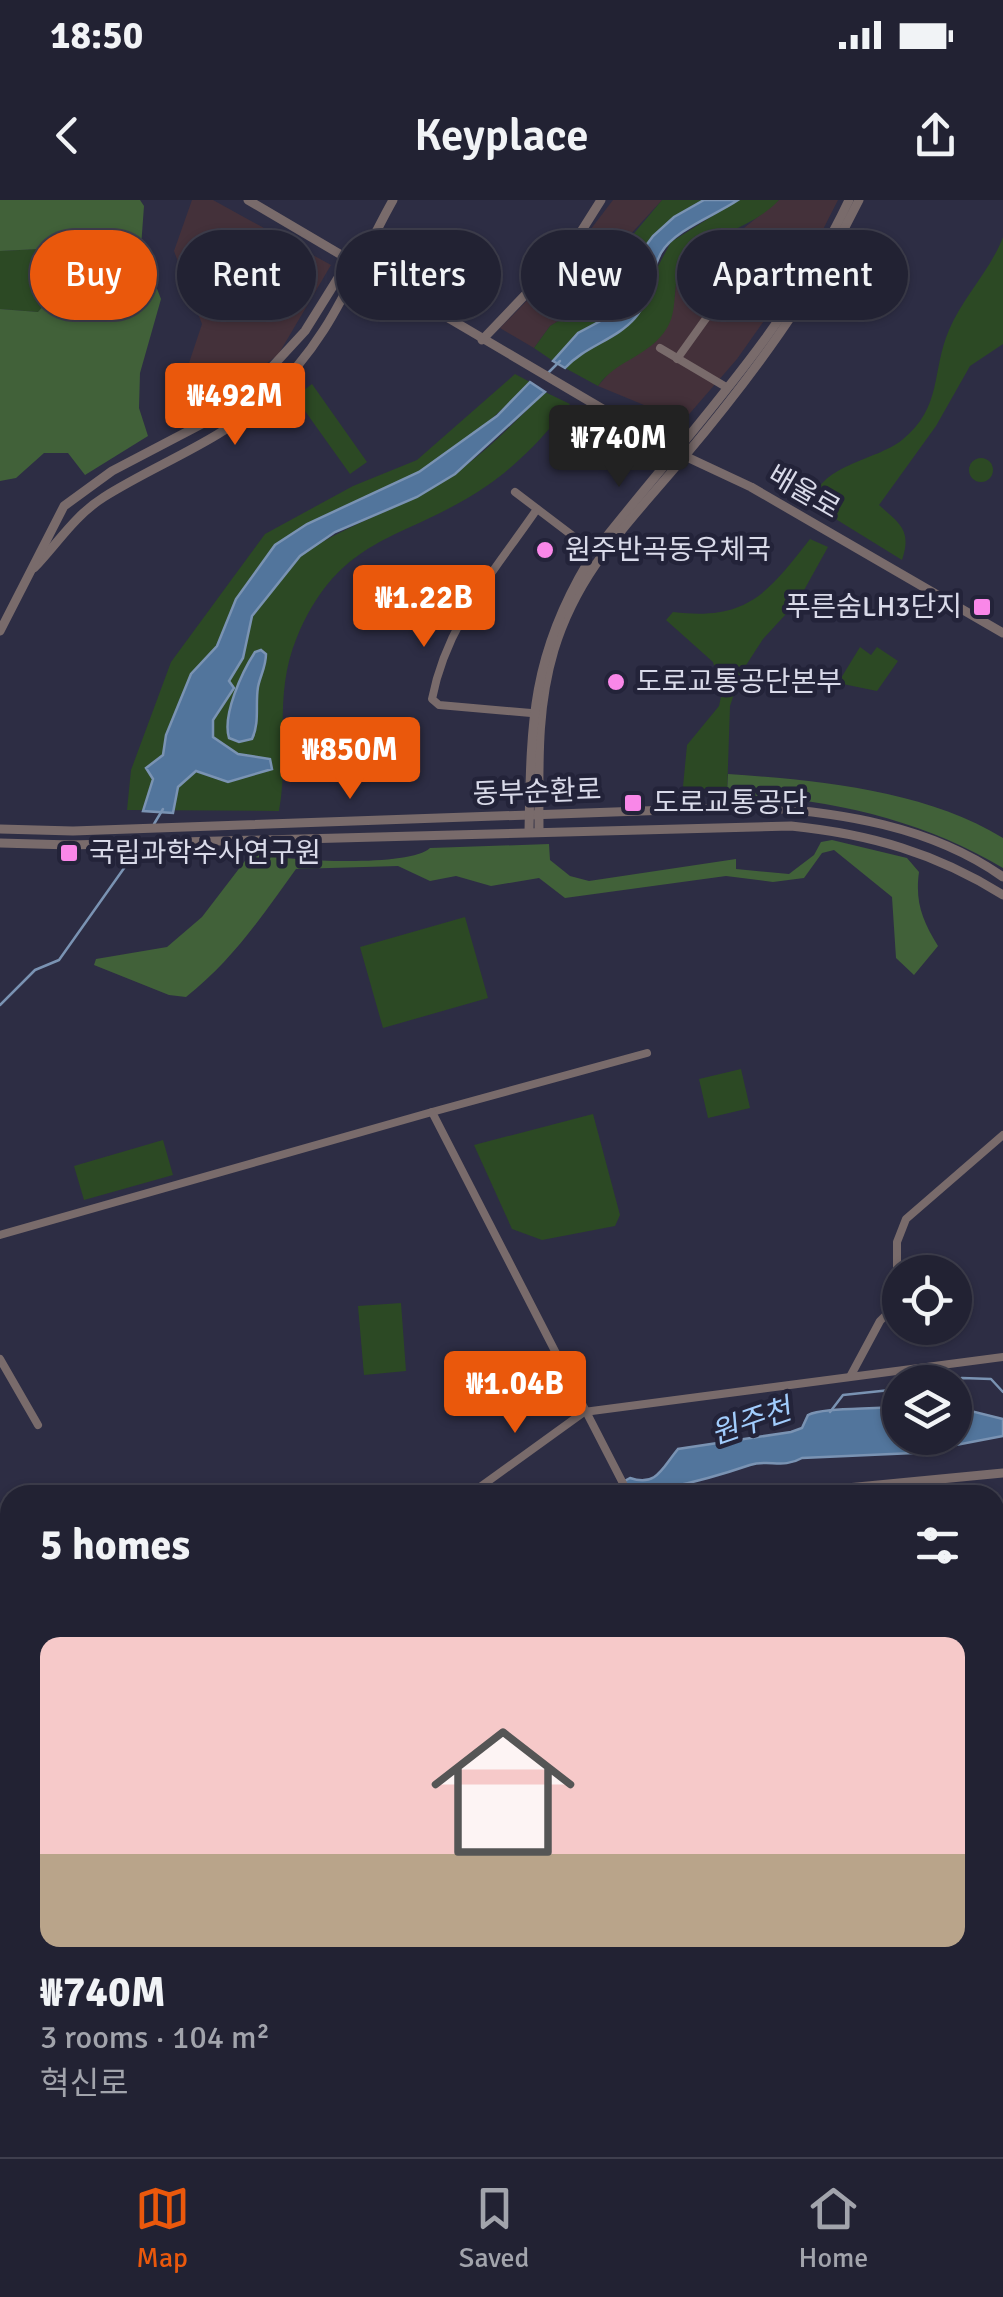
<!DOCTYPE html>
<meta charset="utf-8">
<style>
:root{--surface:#223;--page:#2a2a3b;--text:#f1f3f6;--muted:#a2a4ac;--line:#3f3f4e;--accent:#ea580c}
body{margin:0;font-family:Signika,"Noto Sans KR",sans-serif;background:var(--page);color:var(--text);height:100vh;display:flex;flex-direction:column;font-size:38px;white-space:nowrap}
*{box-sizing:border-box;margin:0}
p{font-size:32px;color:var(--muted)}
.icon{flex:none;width:55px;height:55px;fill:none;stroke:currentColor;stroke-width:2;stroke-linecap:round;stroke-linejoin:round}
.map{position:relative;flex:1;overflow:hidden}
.drawer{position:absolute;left:0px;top:1285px;width:1005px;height:672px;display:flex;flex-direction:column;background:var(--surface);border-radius:30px 30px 0 0;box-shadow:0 2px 8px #0004,0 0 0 2px var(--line)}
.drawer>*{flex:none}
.hud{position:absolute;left:30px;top:30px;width:945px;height:90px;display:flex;gap:20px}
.controls{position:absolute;left:882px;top:1055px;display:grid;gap:20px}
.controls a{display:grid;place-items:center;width:90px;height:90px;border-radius:50%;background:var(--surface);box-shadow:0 2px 8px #0004,0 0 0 2px var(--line);font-size:50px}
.price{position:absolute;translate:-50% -85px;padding:0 22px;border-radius:10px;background:var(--accent);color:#fff;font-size:32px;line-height:65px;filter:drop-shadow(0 2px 5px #0008)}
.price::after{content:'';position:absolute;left:50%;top:60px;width:30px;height:22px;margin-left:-15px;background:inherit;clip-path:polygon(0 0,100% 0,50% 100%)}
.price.active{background:#222;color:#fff}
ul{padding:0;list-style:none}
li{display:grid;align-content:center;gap:20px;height:530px;padding:0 40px}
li+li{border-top:2px solid var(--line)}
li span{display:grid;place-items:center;height:310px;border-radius:20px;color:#555}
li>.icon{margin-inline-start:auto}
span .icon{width:180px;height:180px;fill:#fffc;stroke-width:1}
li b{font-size:42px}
h2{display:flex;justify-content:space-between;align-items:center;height:120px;padding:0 40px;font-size:42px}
.pill{padding:0 35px;border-radius:45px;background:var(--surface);box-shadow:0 2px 8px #0004,0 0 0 2px var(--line);font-size:35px;line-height:90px}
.pill.active{background:var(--accent);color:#fff}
.status{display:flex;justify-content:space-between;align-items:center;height:70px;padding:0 50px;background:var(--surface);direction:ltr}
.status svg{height:28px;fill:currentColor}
header{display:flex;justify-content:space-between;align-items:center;height:130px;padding:0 40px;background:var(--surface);font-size:45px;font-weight:600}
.menu{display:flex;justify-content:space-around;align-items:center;height:140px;border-top:2px solid var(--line);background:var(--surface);font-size:28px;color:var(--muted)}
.menu a{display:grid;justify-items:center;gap:5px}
.menu .active{color:var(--accent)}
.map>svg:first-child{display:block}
.commercial{fill:#44313a}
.green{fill:#2c4924}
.forest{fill:#416139}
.water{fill:#52759c;stroke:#7a93b3;stroke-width:2.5}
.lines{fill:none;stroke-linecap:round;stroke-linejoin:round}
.stream{stroke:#7a93b3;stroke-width:2.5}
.minor{stroke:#796b6b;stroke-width:8}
.tertiary{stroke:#796b6b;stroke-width:9}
.secondary{stroke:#a28b8c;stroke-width:10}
.poi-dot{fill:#f987e8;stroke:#232339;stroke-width:4}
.labels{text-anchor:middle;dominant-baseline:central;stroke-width:9;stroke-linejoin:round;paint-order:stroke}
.street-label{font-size:28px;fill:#d9dae9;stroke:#232339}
.poi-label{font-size:28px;fill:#d9dae9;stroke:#232339;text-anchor:start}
.water-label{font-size:30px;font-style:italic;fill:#a1ccfc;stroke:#232339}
</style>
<div class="status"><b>18:50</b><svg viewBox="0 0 49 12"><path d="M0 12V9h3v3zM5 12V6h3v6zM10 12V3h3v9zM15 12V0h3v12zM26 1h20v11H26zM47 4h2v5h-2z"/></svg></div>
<header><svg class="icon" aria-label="back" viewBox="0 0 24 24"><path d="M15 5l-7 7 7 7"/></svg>Keyplace<svg class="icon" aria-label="share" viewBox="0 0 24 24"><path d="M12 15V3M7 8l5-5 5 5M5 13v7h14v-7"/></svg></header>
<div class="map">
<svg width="1003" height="1957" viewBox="0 0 1003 1957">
<rect width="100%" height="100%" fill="#2d2d44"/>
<g class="commercial">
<polygon points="192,0 213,0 331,65 278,155 192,218 178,196 202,124 174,51"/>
<polygon points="613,0 662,0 628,37 611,61 606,83 591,101 550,126 534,148 500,128 568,59"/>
<polygon points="779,0 838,0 809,57 737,159 684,220 670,223 644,205 598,186 675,96 676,75 693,51 744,28"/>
</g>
<g class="green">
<polygon points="662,0 704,0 653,36 642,51 629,102 621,110 578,133 553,161 534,148 550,126 591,101 606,83 611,61"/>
<path d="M738,0h41c-27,28 -57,31 -85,50 -28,19 -12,54 -27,78 -18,29 -51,32 -69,58l-33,-18 15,-17 45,-23 46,-86z"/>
<path d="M1003,37v107l-33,22 -34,60 -57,79c21,19 33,25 23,55l-89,-55c3,-40 63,-44 89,-65 41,-33 29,-68 47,-110 14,-33 41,-59 54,-93z"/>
<polygon points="39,49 81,62 38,112 0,109 0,51"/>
<path d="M515,174l15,8c-45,46 -95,86 -154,113 -34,15 -65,26 -96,47l20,14c38,-26 78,-40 118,-60 50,-25 88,-65 127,-104l25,12c-24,30 -50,59 -82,81 -82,57 -146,46 -191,152 -25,60 -7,115 -18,174l-152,-1 4,-40 40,-108 94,-128 88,-48 64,-26z"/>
<polygon points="312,184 367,262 350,274 295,197"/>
<circle cx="981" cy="270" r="12"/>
<path d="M810,339l18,8 -30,54 -35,38 -22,34 -11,33 -3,89 -45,2 5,-52 32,-39 3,-14 -9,-30 -47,-42 7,-8c74,9 94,-18 137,-73z"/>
<polygon points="860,447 871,455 877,447 898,461 877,491 838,483"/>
<polygon points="465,717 488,798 383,828 360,747"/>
<polygon points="741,869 750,908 708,918 699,879"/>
<polygon points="593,914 620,1015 615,1026 542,1040 512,1029 474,945"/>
<polygon points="163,940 173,975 84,1000 74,966"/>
<polygon points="401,1103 406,1171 364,1175 358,1106"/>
</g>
<g class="forest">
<polygon points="0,0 140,0 144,6 141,47 161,99 140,173 139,208 148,236 85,275 68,253 44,253 16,278 0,281 0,109 38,112 81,62 39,49 0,51"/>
<path d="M728,574c89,6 197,16 275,64v30c-81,-49 -182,-72 -276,-73z"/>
<path d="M832,640l75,18 12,14c-4,30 3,48 19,74l-24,29 -18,-17 -4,-61 -58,-47 -12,3 -18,25 -31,4 -47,-6 -161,22 -26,-20 -48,8 -35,-10 -26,5 -32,-15 -102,3c-34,47 -63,91 -110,128l-17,-2 -75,-30 2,-6 71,-12 35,-30 49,-64c30,8 159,15 179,-5l119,-4 1,16 20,16 19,5 147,-22v10l53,5 25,-19 7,-13z"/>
</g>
<g class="water">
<path d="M704,0h34c-22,15 -64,30 -77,53 -12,22 -10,46 -26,65 -19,22 -50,28 -70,50l-12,-7 25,-28 43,-23 8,-9 13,-50 11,-15 21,-19z"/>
<polygon points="530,182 545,192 455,274 417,297 335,332 300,356 252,416 243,458 229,481 234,488 213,520 213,537 238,554 270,559 272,569 228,582 196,571 178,587 173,613 143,611 153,579 146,568 163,555 166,535 191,474 217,446 236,399 275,345 307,324 419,272 497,216"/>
<path d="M261,450l5,4c0,13 -6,22 -8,33 -3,18 2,35 -6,52l-13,3 -10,-4c-7,-23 13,-66 26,-86z"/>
<path d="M900,1206v32h55v-31l48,12v17l-89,17 -112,5c-19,11 -33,1 -52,7 -47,16 -101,30 -151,30l31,-17c27,9 32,-10 48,-29l113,-17 11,-4 6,-13c15,-8 68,-5 92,-9z"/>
<polygon points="10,1638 10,1683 0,1686 0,1642"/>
</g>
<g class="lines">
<g class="stream">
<polyline points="548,173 560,161"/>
<polyline points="154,624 163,609"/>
<polyline points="0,805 35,770 59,760 139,647"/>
<polyline points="951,1182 962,1178 991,1179 1003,1192"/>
<polyline points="830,1212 843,1195 900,1189"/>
</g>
<g class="minor">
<polyline points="660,148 726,187"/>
<polyline points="677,159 765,36 818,63"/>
<polyline points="515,292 594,352"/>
<path d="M531,513l-92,-8 -7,-6c15,-77 62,-127 105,-190"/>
<polyline points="432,912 647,853"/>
<polyline points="0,1035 432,912 629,1295"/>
<polyline points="0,1159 38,1225"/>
<polyline points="851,1175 880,1121 897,1104 897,1042 906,1019 1003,935"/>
<polyline points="469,1295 584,1212 1003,1157"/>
<polyline points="995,1507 1003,1501"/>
<polyline points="0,1600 10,1599"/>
<polyline points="995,1694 1003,1706"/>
<polyline points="995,1828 1003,1822"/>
<polyline points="995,1868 1003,1874"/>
<polyline points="995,1890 1003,1885"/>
<polyline points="760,1948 767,1957"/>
</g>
<g class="tertiary">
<polyline points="248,0 674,251 751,287 1003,433"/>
<polyline points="482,140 572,46 601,0"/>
<path d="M603,341c87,-110 186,-213 246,-341"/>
<path d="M34,368c23,-24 41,-53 70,-71 54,-34 115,-55 163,-99 66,-61 84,-123 126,-198"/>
<polyline points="0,431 64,306 112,271 219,215 246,195 305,131 338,78 356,66"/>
<path d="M0,629l73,2 681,-24c86,5 177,19 249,70"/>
<path d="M539,631c0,-62 -3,-121 15,-181 25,-82 77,-129 130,-193 68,-81 128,-162 175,-257"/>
<path d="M529,632c2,-108 2,-175 59,-270"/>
<path d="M0,643l71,2 720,-19c79,8 145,27 212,69"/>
<polyline points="774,1295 1003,1273"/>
<polyline points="0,1718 10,1717"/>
<polyline points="995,1759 1003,1753"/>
<polyline points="995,1925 1003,1930"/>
<polyline points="995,1933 1003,1938"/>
<polyline points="521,1948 529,1957"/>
<polyline points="535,1948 543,1957"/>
<polyline points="480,1957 489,1948"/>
<polyline points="500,1957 509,1948"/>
<polyline points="682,1957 695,1948"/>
<polyline points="706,1957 721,1948"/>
</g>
<g class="secondary">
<polyline points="995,1574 1003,1568"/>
<polyline points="995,1591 1003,1585"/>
<polyline points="175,1957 229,1948"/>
</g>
</g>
<g class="poi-dot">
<circle cx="545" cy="350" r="10"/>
<rect x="972" y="397" width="20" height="20" rx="5"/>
<circle cx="616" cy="482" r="10"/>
<rect x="623" y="593" width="20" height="20" rx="5"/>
<rect x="59" y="643" width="20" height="20" rx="5"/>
</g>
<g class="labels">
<g class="street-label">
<text transform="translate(804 292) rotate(30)">배울로</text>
<text transform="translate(537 592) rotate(-2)">동부순환로</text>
</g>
<g class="poi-label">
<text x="565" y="350">원주반곡동우체국</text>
<text x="962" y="407" text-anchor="end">푸른숨LH3단지</text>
<text x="636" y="482">도로교통공단본부</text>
<text x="653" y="603">도로교통공단</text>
<text x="89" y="653">국립과학수사연구원</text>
</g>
<g class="water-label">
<text transform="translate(751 1222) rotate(-19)">원주천</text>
</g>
</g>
</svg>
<div class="controls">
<a><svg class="icon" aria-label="locate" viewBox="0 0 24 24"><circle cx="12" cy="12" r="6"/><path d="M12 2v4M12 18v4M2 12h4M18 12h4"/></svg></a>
<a><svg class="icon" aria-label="layers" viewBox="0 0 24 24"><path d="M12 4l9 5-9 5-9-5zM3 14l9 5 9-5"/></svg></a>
</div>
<b class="price" style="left:235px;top:248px">₩492M</b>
<b class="price active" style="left:619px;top:290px">₩740M</b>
<b class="price" style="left:424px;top:450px">₩1.22B</b>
<b class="price" style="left:350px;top:602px">₩850M</b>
<b class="price" style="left:515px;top:1236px">₩1.04B</b>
<div class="hud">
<a class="pill active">Buy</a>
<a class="pill">Rent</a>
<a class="pill">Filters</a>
<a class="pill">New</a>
<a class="pill">Apartment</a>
</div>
<section class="drawer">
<h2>5 homes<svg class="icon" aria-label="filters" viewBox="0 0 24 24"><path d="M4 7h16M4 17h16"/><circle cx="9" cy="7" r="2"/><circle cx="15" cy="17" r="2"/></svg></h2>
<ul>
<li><span style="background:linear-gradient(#f6c9c9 70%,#b9a48a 0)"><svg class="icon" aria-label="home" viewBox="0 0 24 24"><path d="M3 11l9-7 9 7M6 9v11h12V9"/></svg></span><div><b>₩740M</b><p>3 rooms · 104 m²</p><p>혁신로</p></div></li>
</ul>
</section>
</div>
<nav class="menu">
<a class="active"><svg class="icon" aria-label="map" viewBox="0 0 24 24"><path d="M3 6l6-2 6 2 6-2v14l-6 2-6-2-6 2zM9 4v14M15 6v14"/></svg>Map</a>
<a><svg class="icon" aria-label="saved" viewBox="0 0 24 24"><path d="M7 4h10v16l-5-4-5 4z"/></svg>Saved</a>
<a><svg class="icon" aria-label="home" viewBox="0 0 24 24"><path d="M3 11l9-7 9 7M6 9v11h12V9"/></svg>Home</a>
</nav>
